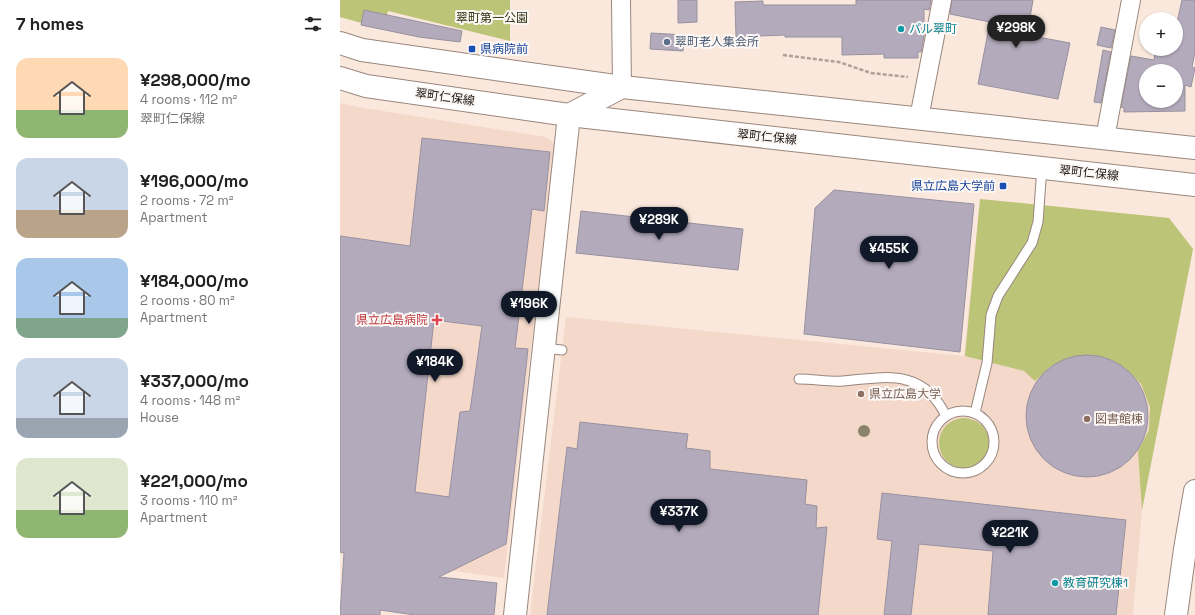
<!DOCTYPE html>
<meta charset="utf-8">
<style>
:root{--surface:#fff;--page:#f6f6f6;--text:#222;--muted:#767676;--accent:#111827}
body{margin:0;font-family:"Space Grotesk","Noto Sans JP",sans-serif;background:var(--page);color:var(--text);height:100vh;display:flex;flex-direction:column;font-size:15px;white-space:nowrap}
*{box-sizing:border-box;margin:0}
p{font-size:13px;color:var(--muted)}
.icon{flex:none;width:22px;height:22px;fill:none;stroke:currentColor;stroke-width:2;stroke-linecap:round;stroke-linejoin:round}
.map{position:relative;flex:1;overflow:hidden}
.drawer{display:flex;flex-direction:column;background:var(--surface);width:340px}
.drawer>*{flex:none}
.controls{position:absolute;left:799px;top:12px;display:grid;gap:8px}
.controls a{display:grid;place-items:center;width:44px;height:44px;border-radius:50%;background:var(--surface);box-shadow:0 1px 3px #0004;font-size:20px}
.price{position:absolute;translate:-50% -34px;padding:0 9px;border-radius:14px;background:var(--accent);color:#fff;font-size:13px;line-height:26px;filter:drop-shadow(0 1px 2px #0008)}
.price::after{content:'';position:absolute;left:50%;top:24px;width:12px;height:9px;margin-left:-6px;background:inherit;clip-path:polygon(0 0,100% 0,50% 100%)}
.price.on{background:#222;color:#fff}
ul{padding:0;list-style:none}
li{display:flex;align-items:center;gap:12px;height:100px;padding:0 16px}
li span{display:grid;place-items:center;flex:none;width:112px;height:80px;border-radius:12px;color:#555}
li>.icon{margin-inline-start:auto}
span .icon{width:48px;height:48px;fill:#fffc;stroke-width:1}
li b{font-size:17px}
h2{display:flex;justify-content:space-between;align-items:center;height:48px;padding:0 16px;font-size:17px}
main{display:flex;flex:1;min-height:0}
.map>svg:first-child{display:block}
.built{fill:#f4d9ca}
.green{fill:#bcc478}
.building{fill:#b3abbc;stroke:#9890a0;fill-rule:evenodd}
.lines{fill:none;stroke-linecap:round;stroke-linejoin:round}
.lane-casing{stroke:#99877d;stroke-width:11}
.street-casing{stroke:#99877d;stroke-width:20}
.secondary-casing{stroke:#99877d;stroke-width:24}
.primary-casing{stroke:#99877d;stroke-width:24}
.path{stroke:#aea096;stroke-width:2.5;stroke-dasharray:4 2;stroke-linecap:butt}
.lane{stroke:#fff;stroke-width:9}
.street{stroke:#fff;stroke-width:18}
.secondary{stroke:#fff;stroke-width:22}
.primary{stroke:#fff;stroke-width:22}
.tree{fill:#8b846b}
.culture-dot{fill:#0f9aa8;stroke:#fcf8f6;stroke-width:1.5}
.service-dot{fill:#5c6f8a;stroke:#fcf8f6;stroke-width:1.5}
.transit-dot{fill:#1a4fb4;stroke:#fcf8f6;stroke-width:1.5}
.health-dot{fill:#e0444e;stroke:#fcf8f6;stroke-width:1.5}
.education-dot{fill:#8d6e63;stroke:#fcf8f6;stroke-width:1.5}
.labels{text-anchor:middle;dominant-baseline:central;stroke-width:4;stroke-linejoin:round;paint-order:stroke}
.park-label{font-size:12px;fill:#2f320f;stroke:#fcf8f6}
.culture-label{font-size:12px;fill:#0d838f;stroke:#fcf8f6;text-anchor:start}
.service-label{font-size:12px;fill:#4e5e75;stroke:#fcf8f6;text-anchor:start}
.transit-label{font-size:12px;fill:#164399;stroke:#fcf8f6;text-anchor:start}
.street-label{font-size:12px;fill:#1e1814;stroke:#fcf8f6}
.health-label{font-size:12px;fill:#be3a42;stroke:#fcf8f6;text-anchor:end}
.education-label{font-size:12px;fill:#785e54;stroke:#fcf8f6;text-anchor:start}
</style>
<main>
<section class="drawer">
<h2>7 homes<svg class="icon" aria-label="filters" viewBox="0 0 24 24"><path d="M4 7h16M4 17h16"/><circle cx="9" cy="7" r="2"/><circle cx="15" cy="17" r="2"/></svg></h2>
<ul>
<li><span style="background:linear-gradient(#ffd9b3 65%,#8fb573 0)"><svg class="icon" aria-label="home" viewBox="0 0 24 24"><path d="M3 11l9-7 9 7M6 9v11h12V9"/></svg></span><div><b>¥298,000/mo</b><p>4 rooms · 112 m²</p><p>翠町仁保線</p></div></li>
<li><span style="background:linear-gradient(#c9d6e8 65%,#b9a48a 0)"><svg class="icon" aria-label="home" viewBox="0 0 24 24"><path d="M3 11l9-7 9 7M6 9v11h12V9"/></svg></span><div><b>¥196,000/mo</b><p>2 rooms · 72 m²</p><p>Apartment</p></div></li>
<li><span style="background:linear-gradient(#a9c7e8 75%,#7fa58c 0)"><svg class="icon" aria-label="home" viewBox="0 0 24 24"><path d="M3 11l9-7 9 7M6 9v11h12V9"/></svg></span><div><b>¥184,000/mo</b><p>2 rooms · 80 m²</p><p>Apartment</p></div></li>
<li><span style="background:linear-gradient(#c9d6e8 75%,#9aa5b1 0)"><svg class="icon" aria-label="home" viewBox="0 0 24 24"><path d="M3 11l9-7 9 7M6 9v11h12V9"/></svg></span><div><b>¥337,000/mo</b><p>4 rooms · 148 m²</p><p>House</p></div></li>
<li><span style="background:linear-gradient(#dfe7d0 65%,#8fb573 0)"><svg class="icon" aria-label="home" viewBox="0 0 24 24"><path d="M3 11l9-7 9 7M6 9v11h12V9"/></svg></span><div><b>¥221,000/mo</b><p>3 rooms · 110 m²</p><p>Apartment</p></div></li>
</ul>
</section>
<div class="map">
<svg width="855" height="615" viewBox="0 0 855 615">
<rect width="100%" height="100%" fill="#fbe8dc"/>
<g class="built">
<polygon points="0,103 18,107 206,137 215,144 164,578 5,556 0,496"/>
<polygon points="640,199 829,218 853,249 802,510 793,615 190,615 226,317 624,356"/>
</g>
<g class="green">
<polygon points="0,0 170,0 170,41 48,11 43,29 0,17"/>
<polygon points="640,199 829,218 853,249 802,510 798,451 809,430 810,407 801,384 784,367 761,357 737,357 710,367 695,381 684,371 625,356"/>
<circle cx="624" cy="443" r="25"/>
</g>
<g class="building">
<polygon points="338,0 357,0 357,22 338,23"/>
<polygon points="516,0 591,0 589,10 584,9 584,36 581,52 578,52 578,58 544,58 544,54 502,55 502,37 445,37 445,35 396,37 395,2 423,1 423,5 516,5"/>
<polygon points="612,0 693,0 687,35 730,43 718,99 638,84 650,22 610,14"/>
<path d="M842,0h13v52l-3,15 3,1 -4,19 -6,-2v26l-61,1v-4l-3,-1 10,-51 23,4 2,-11h20v-22zM806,71h30v30h-30z"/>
<polygon points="24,10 122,31 120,42 79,37 21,25"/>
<polygon points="761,27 775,30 771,48 757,45"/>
<polygon points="311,33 344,35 343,51 310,49"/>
<polygon points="763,50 771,52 761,103 754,102"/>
<path d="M82,138l128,14 -6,59 -12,-2 -17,139 13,1 -22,195 -67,33 58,6 -3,32h-79l-35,-5v5h-40l4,-62 -4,-1v-316l70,10zM94,320l48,6 -12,85 -10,1 -11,85 -34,-5z"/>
<polygon points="494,190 634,204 620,352 464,334 475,208"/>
<polygon points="241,211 403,229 398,270 236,253"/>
<circle cx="747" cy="416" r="61"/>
<polygon points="240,422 348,434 346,448 370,451 370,469 467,480 465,504 477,506 476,528 487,527 478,615 207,615 227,447 237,449"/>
<polygon points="542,493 786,520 776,615 648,615 653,551 579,544 571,615 544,615 552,541 537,539"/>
</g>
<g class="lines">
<defs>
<g id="lane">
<polyline points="204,348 222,350"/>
<path d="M459,379c15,0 30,3 44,2 43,-4 80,-13 103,35"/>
<circle cx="623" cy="442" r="31"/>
<polyline points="635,413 647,363 651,315 658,296 692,243 698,222 702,167"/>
</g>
<g id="street">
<polyline points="281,0 282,87"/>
<polyline points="579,118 602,0"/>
<polyline points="765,138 791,0"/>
</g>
<g id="secondary">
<polyline points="175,615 229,115 282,87"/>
<polyline points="836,615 845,549 855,491"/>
</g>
<g id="primary">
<polyline points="0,43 22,50 282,87 855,148"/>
<polyline points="0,78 26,86 229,115 855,185"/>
</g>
</defs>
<use href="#lane" class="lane-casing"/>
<use href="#street" class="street-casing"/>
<use href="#secondary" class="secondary-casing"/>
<use href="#primary" class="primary-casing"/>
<polyline class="path" points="443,55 499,62 531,73 568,77"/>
<use href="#lane" class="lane"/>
<use href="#street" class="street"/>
<use href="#secondary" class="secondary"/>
<use href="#primary" class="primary"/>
</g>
<circle class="tree" cx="524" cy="431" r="6"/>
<g class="culture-dot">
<circle cx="561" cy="29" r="4"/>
<circle cx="715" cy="583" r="4"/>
</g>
<circle class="service-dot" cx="327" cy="42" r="4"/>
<g class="transit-dot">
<rect x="128" y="45" width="8" height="8" rx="2"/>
<rect x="659" y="182" width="8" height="8" rx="2"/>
</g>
<path class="health-dot" d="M95 314h4v4h4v4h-4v4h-4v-4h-4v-4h4z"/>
<g class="education-dot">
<circle cx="521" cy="394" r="4"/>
<circle cx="747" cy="419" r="4"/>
</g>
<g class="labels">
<g class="park-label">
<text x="152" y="18">翠町第一公園</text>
</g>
<g class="culture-label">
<text x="569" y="29">パル翠町</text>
<text x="723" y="583">教育研究棟1</text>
</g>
<g class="service-label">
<text x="335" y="42">翠町老人集会所</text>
</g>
<g class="transit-label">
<text x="140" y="49">県病院前</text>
<text x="655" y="186" text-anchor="end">県立広島大学前</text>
</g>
<g class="street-label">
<text transform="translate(105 97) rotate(8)">翠町仁保線</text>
<text transform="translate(427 137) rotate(6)">翠町仁保線</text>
<text transform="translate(749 173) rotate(6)">翠町仁保線</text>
</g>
<g class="health-label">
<text x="88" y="320">県立広島病院</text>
</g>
<g class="education-label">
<text x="529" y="394">県立広島大学</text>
<text x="755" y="419">図書館棟</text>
</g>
</g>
</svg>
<div class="controls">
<a>+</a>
<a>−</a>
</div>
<b class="price on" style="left:676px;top:49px">¥298K</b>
<b class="price" style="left:319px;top:241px">¥289K</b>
<b class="price" style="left:549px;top:270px">¥455K</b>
<b class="price" style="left:189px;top:325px">¥196K</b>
<b class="price" style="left:95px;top:383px">¥184K</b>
<b class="price" style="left:339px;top:533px">¥337K</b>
<b class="price" style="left:670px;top:554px">¥221K</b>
</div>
</main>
